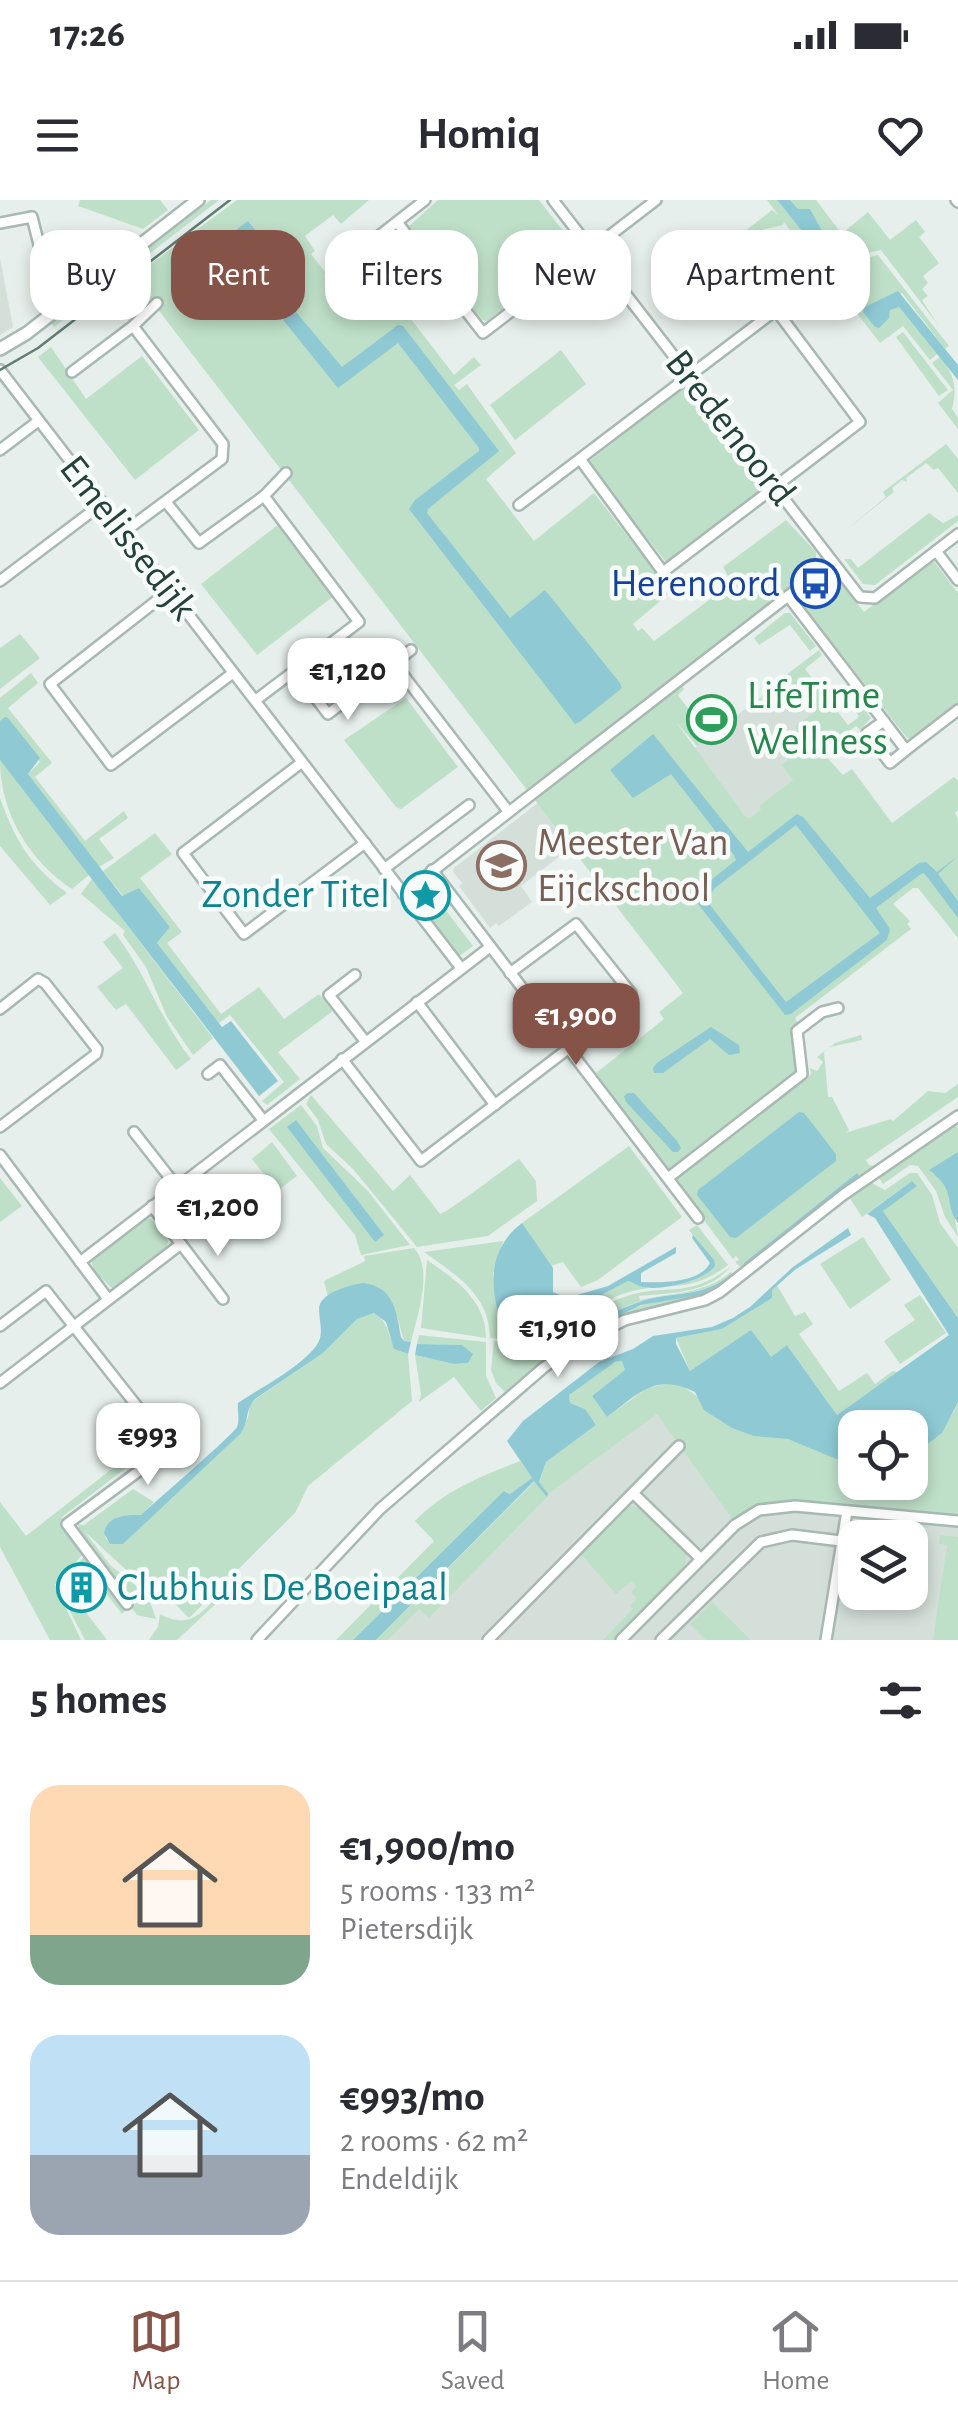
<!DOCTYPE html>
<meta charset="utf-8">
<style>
:root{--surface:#fff;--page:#f2f2f3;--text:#2b2b33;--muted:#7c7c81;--line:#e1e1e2;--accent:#855347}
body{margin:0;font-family:"Alegreya Sans",sans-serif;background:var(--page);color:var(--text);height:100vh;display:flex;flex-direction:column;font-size:38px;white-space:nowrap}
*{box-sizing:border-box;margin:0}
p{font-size:32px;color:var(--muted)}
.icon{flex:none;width:55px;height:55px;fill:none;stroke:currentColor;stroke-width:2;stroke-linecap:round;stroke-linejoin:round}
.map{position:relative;height:1440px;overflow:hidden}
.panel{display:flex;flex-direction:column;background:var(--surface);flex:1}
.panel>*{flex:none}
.hud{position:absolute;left:30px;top:30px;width:900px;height:90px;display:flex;gap:20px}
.tools{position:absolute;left:838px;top:1210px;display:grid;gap:20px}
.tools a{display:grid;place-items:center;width:90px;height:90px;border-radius:20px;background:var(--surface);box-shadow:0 5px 15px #0003;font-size:50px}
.price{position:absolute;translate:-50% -85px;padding:0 22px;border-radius:20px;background:#fff;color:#222;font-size:32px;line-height:65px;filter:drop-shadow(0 2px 5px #0008)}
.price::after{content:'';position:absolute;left:50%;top:60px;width:30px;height:22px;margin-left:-15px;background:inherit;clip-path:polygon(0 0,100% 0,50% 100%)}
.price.current{background:var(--accent);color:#fff}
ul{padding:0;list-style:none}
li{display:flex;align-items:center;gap:30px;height:250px;padding:0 30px}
li span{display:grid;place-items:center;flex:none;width:280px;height:200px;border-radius:30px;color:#555}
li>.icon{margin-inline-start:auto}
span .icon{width:120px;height:120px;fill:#fffc;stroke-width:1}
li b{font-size:42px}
h2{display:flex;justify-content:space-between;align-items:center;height:120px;padding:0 30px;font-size:42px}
.tag{padding:0 35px;border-radius:30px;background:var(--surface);box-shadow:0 5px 15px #0003;font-size:35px;line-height:90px}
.tag.current{background:var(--accent);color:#fff}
.status{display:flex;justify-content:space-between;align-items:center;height:70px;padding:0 50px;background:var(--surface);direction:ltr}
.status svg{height:28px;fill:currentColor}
header{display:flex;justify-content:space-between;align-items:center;height:130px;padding:0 30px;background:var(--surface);font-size:45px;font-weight:700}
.tabs{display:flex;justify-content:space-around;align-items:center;height:140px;border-top:2px solid var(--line);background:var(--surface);font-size:28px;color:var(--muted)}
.tabs a{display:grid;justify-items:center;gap:5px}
.tabs .current{color:var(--accent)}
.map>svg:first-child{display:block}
.built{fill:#d4dfda;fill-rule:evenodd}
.green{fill:#bfe0c8;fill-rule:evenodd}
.water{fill:#8ec9d4;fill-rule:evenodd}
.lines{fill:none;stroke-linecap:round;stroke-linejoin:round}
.minor-casing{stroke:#a8b8b2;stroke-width:14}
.tertiary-casing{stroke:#a8b8b2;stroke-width:16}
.minor{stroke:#fff;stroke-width:9}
.tertiary{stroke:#fff;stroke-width:11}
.tram{stroke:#5f7d75;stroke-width:2.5}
.labels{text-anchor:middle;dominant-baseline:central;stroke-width:9;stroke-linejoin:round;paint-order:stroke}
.street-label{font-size:40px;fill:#24423a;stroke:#f7fbf9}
.transit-label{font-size:40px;fill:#164399;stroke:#f7fbf9;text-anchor:end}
.leisure-label{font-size:40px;fill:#27864d;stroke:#f7fbf9;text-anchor:start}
.education-label{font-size:40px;fill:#785e54;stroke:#f7fbf9;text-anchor:start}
.culture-label{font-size:40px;fill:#0d838f;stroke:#f7fbf9;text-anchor:end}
</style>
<div class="status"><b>17:26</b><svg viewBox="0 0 49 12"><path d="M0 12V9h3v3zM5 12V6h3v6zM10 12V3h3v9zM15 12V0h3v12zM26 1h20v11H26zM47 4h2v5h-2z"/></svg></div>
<header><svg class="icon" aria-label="menu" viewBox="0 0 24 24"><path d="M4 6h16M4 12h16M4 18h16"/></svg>Homiq<svg class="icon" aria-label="heart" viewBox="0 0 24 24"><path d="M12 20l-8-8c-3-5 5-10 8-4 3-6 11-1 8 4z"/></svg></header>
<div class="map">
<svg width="958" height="1440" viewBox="0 0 958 1440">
<rect width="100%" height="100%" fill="#e6efeb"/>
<g class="built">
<polygon points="0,58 13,127 0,135"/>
<polygon points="786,478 831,535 817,546 828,562 750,622 693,549"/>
<polygon points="539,602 573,646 521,686 532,702 499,726 496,723 490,728 459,686 462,683 453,672 454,668"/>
<path d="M958,1202v238h-570l31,-32 9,9 122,-124 108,-80 130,26 67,25v18h55v-25l15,-10 27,-30zM855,1338h55v54h-55z"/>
</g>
<g class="green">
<polygon points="80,0 160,0 168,10 143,29 78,6"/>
<polygon points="211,0 219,0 54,127 51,123"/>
<polygon points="237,0 369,0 341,24 333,15 305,36 315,51 311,54 326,73 324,76 355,111 382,92 391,93 454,175 474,157 481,165 454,185 459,190 467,184 516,253 486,279 534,341 594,293 671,392 633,424 638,431 642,428 654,441 732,383 723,367 786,320 816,352 816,366 806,375 674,476 684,489 678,495 709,537 697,546 676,522 745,616 750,618 761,609 759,606 793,580 782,565 789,560 783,551 801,537 795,527 813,513 785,476 819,450 822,455 805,469 848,525 859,517 854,509 860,504 871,518 860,530 856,526 837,540 832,535 817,547 843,575 852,569 892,623 954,577 958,581 958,610 955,613 958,619 958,738 918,688 913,688 893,704 910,721 907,724 911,729 795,818 799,825 791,837 794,839 798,869 806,880 811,874 810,868 817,871 823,862 817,857 835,843 861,835 862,840 830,847 824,852 828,897 832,897 849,930 845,933 891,919 893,921 928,891 945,893 958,884 958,897 866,960 869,965 875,966 958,908 958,912 870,972 866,969 867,974 744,1070 735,1062 739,1060 736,1056 733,1059 677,984 669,969 664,969 606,895 610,892 596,873 664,819 659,812 683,793 133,77"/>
<polygon points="438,0 539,0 578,50 487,121 482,120 409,26"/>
<polygon points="767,0 777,0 810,41 808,9 798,9 790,0 816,0 848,42 818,66 784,22 783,25 761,30 733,49 729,43 772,10 778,15"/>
<polygon points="868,12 890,40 916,20 925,32 919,37 939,63 923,76 928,83 922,89 928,96 922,100 938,125 881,50 863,54 845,31"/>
<polygon points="851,45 861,59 878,55 949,146 945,149 902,93 865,107 888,118 890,110 898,106 937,154 930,160 903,126 880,143 822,68"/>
<polygon points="903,132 948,190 939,196 896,137"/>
<polygon points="51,147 86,199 142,156 199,230 135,280 38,157"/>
<polygon points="561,150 586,184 515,240 490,205"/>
<path d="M940,157c14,18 18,30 12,52l6,9v11l-20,-26 15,-13 -21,-27z"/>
<polygon points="686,186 765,288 666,362 587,263"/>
<polygon points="946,244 958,259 958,293 938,268 934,270 926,263 906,278 907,282 902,280 892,288 894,292 847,329 886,297 883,292"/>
<polygon points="929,313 943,323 958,315 958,321 875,385 863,384 844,359 851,359 858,368"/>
<polygon points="279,324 334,396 257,455 201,384"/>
<polygon points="932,359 958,393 958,504 914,539 907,538 797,398 826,377 837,378 864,412"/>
<polygon points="785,413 790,413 816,446 810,451 790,425 759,445 754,438"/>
<polygon points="20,434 40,458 0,489 0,448"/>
<polygon points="31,473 38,483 8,508 52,563 35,577 85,641 124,611 128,618 99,639 114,658 99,667 28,574 40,562 0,521 0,498"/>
<polygon points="406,498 458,567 401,609 396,607 344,540"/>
<path d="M0,560l89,115 -17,14c-44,-29 -72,-77 -72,-129z"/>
<path d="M0,598c16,44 29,66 67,95l-17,12 -50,-59z"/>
<polygon points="155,633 172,654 140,678 182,732 167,743 221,814 259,787 284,819 319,794 333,811 278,852 300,879 267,905 262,901 284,882 230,815 219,823 157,743 170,727 139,688 123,696 103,671"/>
<polygon points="92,679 213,838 193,855 167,817 146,767 123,735 125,731 81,694"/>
<polygon points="425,683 473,746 458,757 420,707 417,694"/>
<path d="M115,733c31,40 45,87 76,126l-15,11 -50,-66 -10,6 -19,-23 26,-19 -20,-26z"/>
<path d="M311,895l82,96 17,-16 30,39c9,-2 65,-46 79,-55l17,22 1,20 -49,35 -71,11 -64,-78 -27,-25 -8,-24 -12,-16z"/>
<path d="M301,905l16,21 6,22 45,43 42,54 -49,10 -6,-20 -86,-106zM295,920l88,115 -7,6 -88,-114z"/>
<polygon points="955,923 958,928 958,952 931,973 938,976 951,995 958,1037 945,1017 936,991 918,966 910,965 883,984 877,975"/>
<polygon points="272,942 297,976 277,991 252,959"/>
<polygon points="629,946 682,1017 598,1080 581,1087 563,1062 551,1066 522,1023"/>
<polygon points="910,973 917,973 932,995 940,1023 958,1048 958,1118 883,1011 912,981 862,1017 849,997 870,982 885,990"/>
<polygon points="0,978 22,1006 0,1022"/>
<polygon points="145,1019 151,1019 168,1041 167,1047 113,1089 95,1072 91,1061"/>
<path d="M697,1025l31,40c-40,31 -61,15 -102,28 -32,10 -57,37 -90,45 -15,4 -30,1 -46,0 -1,-44 -33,-62 -66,-86l79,-11 -10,33 5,38 43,12 30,-12 57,-31c5,1 9,5 15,6 19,4 59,-7 72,-21l-26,-36z"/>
<polygon points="863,1037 891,1080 850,1109 820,1064"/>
<path d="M414,1048c20,22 3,68 -3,94l-7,-1 -7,-25 -62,-24 -7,5 -4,-16 41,-20 -1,-5z"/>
<path d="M427,1060c28,19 59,40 59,78l-65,-10z"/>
<path d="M730,1067c-20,26 -60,26 -91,29l1,4c32,-8 64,-5 91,-28l6,5 -29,18 -75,19 -65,32 -28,18 -33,30 -11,-11 -5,-13 3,-29 31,3 14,-3c29,-12 56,-34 85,-44 43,-15 61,4 106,-30zM730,1075c-25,27 -54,20 -87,30 -32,10 -62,32 -91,44 24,-21 59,-37 89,-48 33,-11 58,-2 89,-26z"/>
<polygon points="777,1085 795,1116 805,1112 813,1124 799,1134 839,1191 867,1173 875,1184 893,1171 898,1172 837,1215 788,1146 771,1157 690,1171 676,1138 722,1129 772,1098 771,1090"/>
<polygon points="920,1095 946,1133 900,1164 884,1141 915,1120 904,1105"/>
<path d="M374,1113c20,11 11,37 34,41l4,47 -104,85 -13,27 -106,105 -24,-24 -16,-3 -64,-59 25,33 35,28 -19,6 -53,-68 6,-4 -2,-3 7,1 49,-36 21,13 -13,13 -24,2 -12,20 6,7h12l125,-126 2,-14 6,-5 67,-46 34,-34z"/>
<polygon points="419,1135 486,1142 486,1176 496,1198 481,1211 454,1177 419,1202 421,1194 415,1155 454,1164 468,1163 462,1145 417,1144"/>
<path d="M622,1160l4,10 -34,26 15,21 40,-29 25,-5 9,2 73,51 34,3 67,25v18h55v-25c21,-14 39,-32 48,-55v114l-186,-14 -15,2 -24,16 -76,-106 -107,79 -3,4 -118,121 -10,-9 -31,31h-12l159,-159 12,15 -8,-13 7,-21 50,-37 -11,-16 -15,-6 -1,-8 33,-27z"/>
<polygon points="150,1239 152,1248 62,1317 62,1326 82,1355 55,1385 81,1440 50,1440 0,1347 0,1302 26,1336"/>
<path d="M520,1261l12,17 -22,16 -5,-3 -152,149h-17l98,-99 -19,-20c30,-31 65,-44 105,-60z"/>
<polygon points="630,1306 638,1307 687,1353 685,1366 613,1440 603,1440 633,1409 630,1406 637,1398 631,1393 636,1386 631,1381 616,1394 580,1353"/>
<polygon points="863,1318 925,1323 928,1328 853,1322"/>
<polygon points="850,1327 926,1334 926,1343 910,1341 910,1338 847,1336"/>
<polygon points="940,1335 958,1337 958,1440 933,1440 947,1345 939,1344"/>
<polygon points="86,1355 128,1408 122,1414 88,1370 66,1386 107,1440 85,1440 59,1390 59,1383"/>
<path d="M230,1383l4,4 -57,53h-28l9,-13 2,-13c34,19 46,-8 70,-31z"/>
<polygon points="148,1396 156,1419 137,1415 128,1402"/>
<polygon points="712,1402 751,1440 706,1440 690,1424"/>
</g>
<g class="water">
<polygon points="777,0 790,0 798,9 810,9 822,31 816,42 810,41"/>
<polygon points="248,21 288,71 276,80 276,88 342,167 398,125 403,126 499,251 428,309 427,313 510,418 545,390 620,483 622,488 581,521 575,524 409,309 415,300 479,251 479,248 398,143 338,188 220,42"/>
<polygon points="898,91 958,165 958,180 899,107 890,110 889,118 879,128 875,127 863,112 865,107"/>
<polygon points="5,517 8,518 40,558 28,574 122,696 139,688 170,727 157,743 222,827 231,821 278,881 259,896 0,560 0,521"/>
<path d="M653,534l95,118 49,-38 6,3 67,81 49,-35 7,-1 11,10 21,-16 -20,18 20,27v17l-34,-45 -3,1 -45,34 14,21 -3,11 -96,74 -6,1 -90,-115 5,-11 36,-29 -2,-5 -63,-81 -38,24 -23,-28zM796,625l84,108 -94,69 -80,-102 9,-12z"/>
<polygon points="711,827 739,845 740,853 729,855 710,839 663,873 654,873 653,868 657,863"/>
<polygon points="628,893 634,893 677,941 681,948 678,952 673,952 626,902 624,896"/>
<polygon points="799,912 804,913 836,954 836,961 736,1038 730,1037 697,995 698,990"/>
<polygon points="296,920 384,1035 375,1042 287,927"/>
<path d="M958,952v71c-15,-21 0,-31 -29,-53z"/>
<polygon points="857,973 859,976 746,1066 744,1063"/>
<path d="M912,981l5,5 -34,25 75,107v84l-16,31 -32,24v-29h-55v36l-9,-1 -58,-24 -34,-3 -22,-8 -28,-18 -9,-18c-40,-20 -57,2 -88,25l-15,-21 33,-26 -3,-9 -7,1 -46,33 1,8 15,6 11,16 -50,37 -7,20 9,12 -1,3 -13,-16 -158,159h-23l151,-149 6,3 22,-16 -25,-37 16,-20 76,-59 34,-13 20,-13 59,-9 21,-9 17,-11 43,-40 55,-39 3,7 -55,34 -24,21v8l-50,31 -46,9v6l14,27 61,-41 20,27 16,-12 50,70 112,-80 -74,-117 -8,-4z"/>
<path d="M522,1023l31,45v24l14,6 41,-12 68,-39v6l-35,20v9c20,1 59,1 69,-19l-18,-25 1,-3 21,25 1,6c-11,15 -54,25 -72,21 -6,-1 -10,-5 -15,-6l-73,39 -36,5 -21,-13c-9,-35 -6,-66 24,-89z"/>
<path d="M730,1075l3,2 -33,18 -59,10 -90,43c26,-18 61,-37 91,-47 31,-10 61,-3 88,-26z"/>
<path d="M363,1083c31,4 33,27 38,54l3,4 7,1 -3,12 -14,-5 -8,-27 -12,-9 -17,6 -34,34 -68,46c-10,10 -6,24 -15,35l-117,110h-13l-6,-11c4,-18 21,-18 37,-18 13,-12 94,-82 96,-88 3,-7 0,-17 1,-24 24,-16 52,-30 72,-50 16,-15 10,-24 9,-43 -1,-17 31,-25 44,-27z"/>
<polygon points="417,1144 462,1145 473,1154 468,1163 454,1164 415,1155"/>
</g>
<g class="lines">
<defs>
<g id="minor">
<polyline points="553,0 860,397 875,398 958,334"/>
<polyline points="956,0 958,2"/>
<polyline points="397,22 483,133 656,0"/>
<polyline points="0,23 32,17 52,96 61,107"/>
<polyline points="338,68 425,0"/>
<polyline points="0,170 461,768"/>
<polyline points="72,172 133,126 157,103"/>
<polyline points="0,250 37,222"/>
<polyline points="166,302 199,343 264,296 286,273"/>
<polyline points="519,305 776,110 860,222 663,372 580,259"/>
<polyline points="124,332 222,259 223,244 133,126"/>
<polyline points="936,351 958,380"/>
<polyline points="0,381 103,303"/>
<polyline points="169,391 50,484 111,565 233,473"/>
<polyline points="788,396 906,550 958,510"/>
<polyline points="394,463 508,611"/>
<polyline points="295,471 328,514 411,450"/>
<polyline points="256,500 359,422 264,296"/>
<polyline points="884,521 867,533 890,563 906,550"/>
<polyline points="301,563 183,653 244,734 365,643"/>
<polyline points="384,669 469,605"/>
<polyline points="432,670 698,1018"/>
<polyline points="403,694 832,362"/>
<polyline points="355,775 329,795 365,841"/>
<polyline points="417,802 495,905"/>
<polyline points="0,809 38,779 45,783 97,849 96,854 0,927"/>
<polyline points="342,859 421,961 632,800 631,793 576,724 510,773"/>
<polyline points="208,874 220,865 263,920"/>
<polyline points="134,932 177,987"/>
<polyline points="0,955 108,1099"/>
<polyline points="668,978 802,874 797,831 822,812 838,808"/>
<polyline points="152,1006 223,1099"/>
<polyline points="80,1062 490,747"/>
<polyline points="0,1126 46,1091 170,1248 67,1324 127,1404"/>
<polyline points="0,1183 181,1044"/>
<polyline points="634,1294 701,1359"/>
<polyline points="257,1440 380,1309 542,1169 571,1147 625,1120 705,1100 720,1092 843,995 958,916"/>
<polyline points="488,1440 679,1246"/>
<polyline points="621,1440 735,1325 759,1310 795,1306 958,1321"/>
<polyline points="661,1440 761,1342 792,1335 841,1341"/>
<polyline points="826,1440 847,1311"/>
</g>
<polyline id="tertiary" points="0,149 27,133 198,0"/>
</defs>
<use href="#minor" class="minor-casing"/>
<use href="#tertiary" class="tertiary-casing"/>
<use href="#minor" class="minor"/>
<use href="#tertiary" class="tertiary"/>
<polyline class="tram" points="0,170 38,148 230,0"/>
</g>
<defs>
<symbol id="bus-ring" viewBox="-11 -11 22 22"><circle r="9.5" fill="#f7fbf9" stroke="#1a4fb4" stroke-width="1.5"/><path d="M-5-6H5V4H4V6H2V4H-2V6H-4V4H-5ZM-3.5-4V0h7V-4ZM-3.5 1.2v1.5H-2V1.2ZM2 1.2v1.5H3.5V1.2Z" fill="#1a4fb4"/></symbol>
<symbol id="stadium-ring" viewBox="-11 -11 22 22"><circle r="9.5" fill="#f7fbf9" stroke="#2e9e5b" stroke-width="1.5"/><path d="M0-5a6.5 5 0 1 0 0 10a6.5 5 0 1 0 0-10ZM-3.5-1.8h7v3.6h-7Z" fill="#2e9e5b"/></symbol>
<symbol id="school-ring" viewBox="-11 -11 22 22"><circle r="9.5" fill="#f7fbf9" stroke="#8d6e63" stroke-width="1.5"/><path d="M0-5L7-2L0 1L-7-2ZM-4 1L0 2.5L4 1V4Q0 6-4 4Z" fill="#8d6e63"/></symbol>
<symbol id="sight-ring" viewBox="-11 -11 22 22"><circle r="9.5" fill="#f7fbf9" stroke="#0f9aa8" stroke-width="1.5"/><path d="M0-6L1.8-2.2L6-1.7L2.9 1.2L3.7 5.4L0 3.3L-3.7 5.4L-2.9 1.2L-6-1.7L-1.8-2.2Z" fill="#0f9aa8"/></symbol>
<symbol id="building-ring" viewBox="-11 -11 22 22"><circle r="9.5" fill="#f7fbf9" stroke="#0f9aa8" stroke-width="1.5"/><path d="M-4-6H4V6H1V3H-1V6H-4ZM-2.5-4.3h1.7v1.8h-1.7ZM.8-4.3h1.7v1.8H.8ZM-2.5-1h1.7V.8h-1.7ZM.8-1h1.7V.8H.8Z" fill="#0f9aa8"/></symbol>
</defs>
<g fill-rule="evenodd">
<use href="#bus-ring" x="788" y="356" width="55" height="55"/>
<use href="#stadium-ring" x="684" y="492" width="55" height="55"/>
<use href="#school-ring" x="474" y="638" width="55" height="55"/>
<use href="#sight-ring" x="398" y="668" width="55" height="55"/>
<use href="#building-ring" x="54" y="1360" width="55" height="55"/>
</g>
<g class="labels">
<g class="street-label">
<text transform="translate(730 228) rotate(52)">Bredenoord</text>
<text transform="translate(128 338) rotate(52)">Emelissedijk</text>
</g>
<g class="transit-label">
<text x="780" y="384">Herenoord</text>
</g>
<g class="leisure-label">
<text x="747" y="496">LifeTime<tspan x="747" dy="46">Wellness</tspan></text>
</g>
<g class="education-label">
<text x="537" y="643">Meester Van<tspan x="537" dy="46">Eijckschool</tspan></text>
</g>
<g class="culture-label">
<text x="390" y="695">Zonder Titel</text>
<text x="117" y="1388" text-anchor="start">Clubhuis De Boeipaal</text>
</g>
</g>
</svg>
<div class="tools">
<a><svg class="icon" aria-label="locate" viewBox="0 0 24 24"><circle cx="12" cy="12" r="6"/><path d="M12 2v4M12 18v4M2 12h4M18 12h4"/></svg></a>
<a><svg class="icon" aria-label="layers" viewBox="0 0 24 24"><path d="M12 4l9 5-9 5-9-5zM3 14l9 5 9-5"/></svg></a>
</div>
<b class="price" style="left:348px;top:523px">€1,120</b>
<b class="price current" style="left:576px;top:868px">€1,900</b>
<b class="price" style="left:218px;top:1059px">€1,200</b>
<b class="price" style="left:558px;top:1180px">€1,910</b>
<b class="price" style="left:148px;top:1288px">€993</b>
<div class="hud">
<a class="tag">Buy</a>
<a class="tag current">Rent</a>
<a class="tag">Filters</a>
<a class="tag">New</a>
<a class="tag">Apartment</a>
</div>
</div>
<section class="panel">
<h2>5 homes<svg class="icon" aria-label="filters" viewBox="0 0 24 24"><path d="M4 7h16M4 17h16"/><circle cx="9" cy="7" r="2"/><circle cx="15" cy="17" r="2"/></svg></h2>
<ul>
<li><span style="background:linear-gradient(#ffd9b3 75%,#7fa58c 0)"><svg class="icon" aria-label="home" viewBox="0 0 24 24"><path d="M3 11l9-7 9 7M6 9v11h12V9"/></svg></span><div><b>€1,900/mo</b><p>5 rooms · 133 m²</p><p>Pietersdijk</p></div></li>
<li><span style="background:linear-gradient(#bfe0f5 60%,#9aa5b1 0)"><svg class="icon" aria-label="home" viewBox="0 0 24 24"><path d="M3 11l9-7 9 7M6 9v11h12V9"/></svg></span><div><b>€993/mo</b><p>2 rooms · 62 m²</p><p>Endeldijk</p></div></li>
</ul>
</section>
<nav class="tabs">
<a class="current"><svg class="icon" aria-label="map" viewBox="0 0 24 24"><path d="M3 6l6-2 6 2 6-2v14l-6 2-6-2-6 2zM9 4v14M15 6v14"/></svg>Map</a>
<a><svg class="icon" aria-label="saved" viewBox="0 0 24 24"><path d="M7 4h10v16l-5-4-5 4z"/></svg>Saved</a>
<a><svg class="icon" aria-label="home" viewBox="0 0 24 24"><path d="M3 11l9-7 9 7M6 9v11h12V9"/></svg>Home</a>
</nav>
